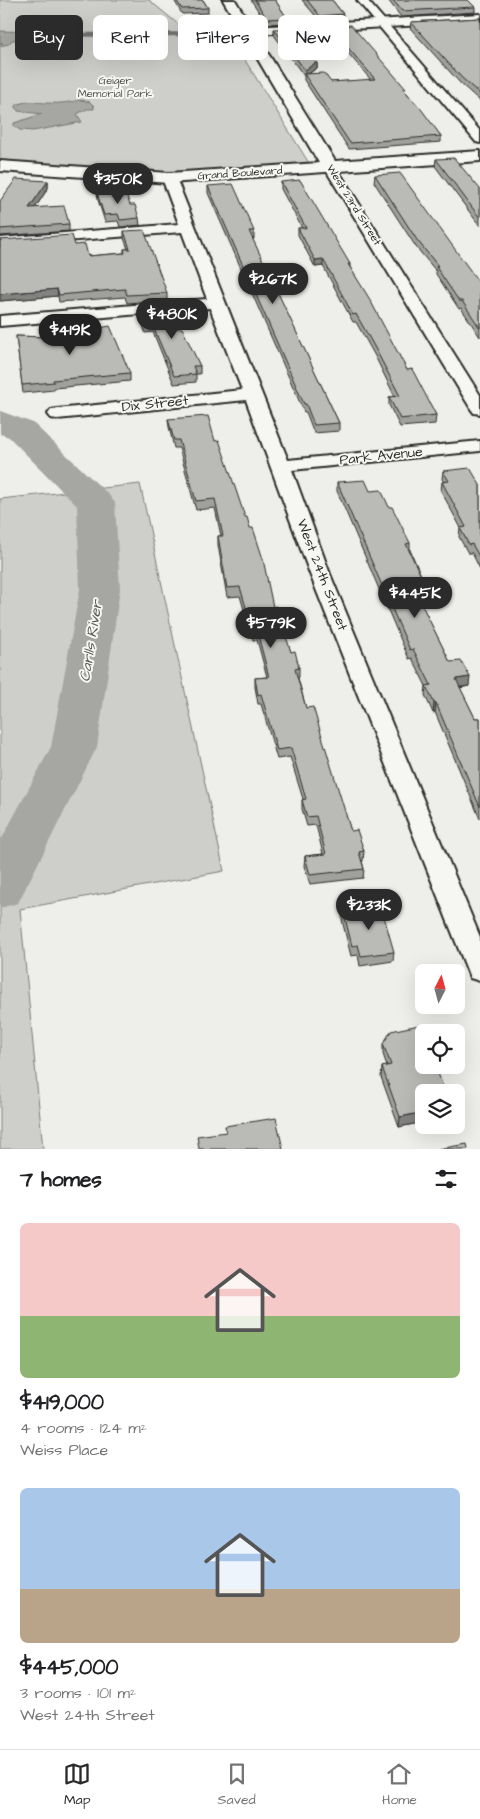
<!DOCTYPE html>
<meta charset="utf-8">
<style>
:root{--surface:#fff;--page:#f6f6f6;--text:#202124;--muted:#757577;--line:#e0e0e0;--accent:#2b2b2b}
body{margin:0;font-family:"Architects Daughter",sans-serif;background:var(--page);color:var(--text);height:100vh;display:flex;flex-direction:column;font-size:19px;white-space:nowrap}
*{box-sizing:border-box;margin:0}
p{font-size:16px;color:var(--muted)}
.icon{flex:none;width:28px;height:28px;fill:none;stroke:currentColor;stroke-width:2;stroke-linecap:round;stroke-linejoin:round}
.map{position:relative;height:1149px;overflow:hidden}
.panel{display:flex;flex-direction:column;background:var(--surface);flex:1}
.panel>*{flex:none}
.top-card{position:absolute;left:15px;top:15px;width:450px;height:45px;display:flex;gap:10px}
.needle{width:32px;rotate:6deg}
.controls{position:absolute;left:415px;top:964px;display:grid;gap:10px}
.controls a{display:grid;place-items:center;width:50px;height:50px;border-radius:8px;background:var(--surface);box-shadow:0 5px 20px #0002;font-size:25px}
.price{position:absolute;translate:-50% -42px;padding:0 11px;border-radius:18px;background:var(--accent);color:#fff;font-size:16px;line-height:32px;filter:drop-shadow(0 1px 2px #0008)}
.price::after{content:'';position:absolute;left:50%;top:30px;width:15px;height:11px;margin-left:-8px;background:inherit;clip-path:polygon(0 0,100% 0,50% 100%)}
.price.on{background:#222;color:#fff}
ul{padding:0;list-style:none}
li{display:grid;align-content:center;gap:10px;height:265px;padding:0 20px}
li span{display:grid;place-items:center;height:155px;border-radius:8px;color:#555}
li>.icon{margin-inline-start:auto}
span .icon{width:90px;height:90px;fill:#fffc;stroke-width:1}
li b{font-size:21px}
h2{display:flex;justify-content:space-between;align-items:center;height:60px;padding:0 20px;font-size:21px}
.pill{padding:0 18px;border-radius:8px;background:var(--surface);box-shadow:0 5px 20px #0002;font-size:18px;line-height:45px}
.pill.on{background:var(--accent);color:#fff}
.menu{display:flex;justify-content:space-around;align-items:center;height:70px;border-top:1px solid var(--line);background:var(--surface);font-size:14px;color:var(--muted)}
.menu a{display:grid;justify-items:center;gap:2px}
.menu .on{color:var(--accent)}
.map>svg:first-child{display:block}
.green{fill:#cececa;stroke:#7c7c7a}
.water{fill:#a6a6a3;stroke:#757573}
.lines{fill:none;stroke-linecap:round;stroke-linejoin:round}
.stream{stroke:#757573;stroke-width:4}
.river{fill:#a6a6a3;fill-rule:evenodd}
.minor-casing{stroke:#2b2b2b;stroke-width:4}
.tertiary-casing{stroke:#2b2b2b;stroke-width:4}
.minor{fill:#f6f6f2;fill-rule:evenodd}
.tertiary{fill:#f6f6f2;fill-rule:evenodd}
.wall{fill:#a0a09d;stroke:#2b2b2b}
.shaded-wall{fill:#828280;stroke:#2b2b2b}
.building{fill:#babab7;stroke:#2b2b2b}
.labels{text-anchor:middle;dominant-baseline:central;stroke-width:4;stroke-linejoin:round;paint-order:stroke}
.far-park-label{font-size:11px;fill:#545453;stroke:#f6f6f2}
.far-street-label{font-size:11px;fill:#2b2b2b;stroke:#f6f6f2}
.street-label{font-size:14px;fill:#2b2b2b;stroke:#f6f6f2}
.water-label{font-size:15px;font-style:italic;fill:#565655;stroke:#f6f6f2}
</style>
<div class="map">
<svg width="480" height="1149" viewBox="0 0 480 1149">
<rect width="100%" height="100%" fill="#eeeeea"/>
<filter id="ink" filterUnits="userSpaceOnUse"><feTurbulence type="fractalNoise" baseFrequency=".02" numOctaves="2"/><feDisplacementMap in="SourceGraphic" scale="10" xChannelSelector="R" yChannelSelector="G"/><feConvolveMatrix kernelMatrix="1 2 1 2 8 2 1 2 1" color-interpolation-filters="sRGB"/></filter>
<g filter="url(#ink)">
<g class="green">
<polygon points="0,0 149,0 184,29 225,28 312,168 169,178 0,164"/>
<polygon points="140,484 224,871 20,909 43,1149 0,1149 0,499"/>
</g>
<g class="water">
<polygon points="0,31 33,32 48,35 26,40 12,40 9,44 0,46 0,44 3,43 0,42"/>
<path d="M81,100l9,2 4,4v3h-7l-10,5 5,8 -49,9 -13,-1 -6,-4v-3l28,-9 -24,-3 -3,-5c11,-7 21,-3 33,-3 11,1 22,-1 33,-3z"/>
</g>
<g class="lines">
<polyline class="stream" points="40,35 212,34"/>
<polygon class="river" points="0,411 33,423 109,495 115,503 120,589 97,747 18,903 0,908 0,842 51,747 80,589 77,506 9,437 0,434"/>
<defs>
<g id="minor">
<polygon points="357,0 367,0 480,131 480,143 476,142"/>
<polygon points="330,163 336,167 480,395 480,414 474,413 471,409 324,167"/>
<polygon points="169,174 176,178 288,460 480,441 480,451 292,470 330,574 480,937 480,981 470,978 467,970 310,574 246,400 57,419 51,418 48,414 51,410 57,409 242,390 210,308 0,326 0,316 207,299 182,232 0,246 0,238 179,224 162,178"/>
</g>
<polygon id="tertiary" points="223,0 235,0 252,27 480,14 480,22 256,34 335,161 480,151 480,161 169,183 0,171 0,161 169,173 319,163"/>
</defs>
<use href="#minor" class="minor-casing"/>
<use href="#tertiary" class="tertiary-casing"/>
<use href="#minor" class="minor"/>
<use href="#tertiary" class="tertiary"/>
</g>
<g class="wall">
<polygon points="174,0 203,0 208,8 208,13 182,14"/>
<polygon points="251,0 275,0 287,18 287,23 267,24"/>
<polygon points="302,0 332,0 343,14 343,20 320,21"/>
<polygon points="388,0 468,0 475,7 475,12 401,17"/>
<polygon points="480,18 480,101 461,84 410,28 411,22"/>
<polygon points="330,27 406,92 441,136 441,142 349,149 304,80 304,76 274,35 274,29 317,62 317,68 308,74 331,82 371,80 330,32"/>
<polygon points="436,159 480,189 480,226 435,166"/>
<polygon points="375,175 480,284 480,337 461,308 459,309 436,274 436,271 416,247 374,182"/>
<polygon points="48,181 48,188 35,208 69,224 69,231 0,236 0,201"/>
<polygon points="281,182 350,264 350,267 407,370 436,415 435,424 400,427 389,405 389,397 395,397 375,356 356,322 353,322 323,266 315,267 298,235 298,228 302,228 281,189"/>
<polygon points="208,186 254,231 254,239 252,239 339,423 339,431 314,433 306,412 304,412 208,193"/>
<polygon points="97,193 130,205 139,218 140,225 120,227 118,221 105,222 98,200"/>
<polygon points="124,231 167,293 167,300 127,303 125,297 59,302 58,296 0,301 0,240 75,245 88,256 124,253 124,249 128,249 124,238"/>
<polygon points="141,308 176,328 200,366 200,374 196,374 196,382 174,384 153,332 145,333 141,316"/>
<polygon points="66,330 130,373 130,381 54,388 54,390 23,393 16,336 45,337 66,335"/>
<polygon points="168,419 215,441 273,607 291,652 299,668 299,677 298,678 306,708 351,831 364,851 363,861 362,861 364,869 363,878 310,884 304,866 305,856 323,854 316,825 307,826 302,809 302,800 303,799 290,757 277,759 261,704 258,704 255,687 255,678 267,677 257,640 253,640 240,596 227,597 218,545 218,536 221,536 215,508 196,510 179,448 174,448 169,427"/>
<polygon points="443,471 480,485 480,569 472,553 468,553 459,537 460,528 461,528 441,491 442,482 444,482 442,479"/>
<polygon points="337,482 370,491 410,543 410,550 423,580 422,589 414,590 450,662 469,686 460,688 475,718 480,718 480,819 435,712 433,713 425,695 426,686 412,658 409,659 337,491"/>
<polygon points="343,910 394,952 393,961 360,966 358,955 351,956 342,920"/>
<polygon points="383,1044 424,1092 424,1122 399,1127 381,1077 382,1067 387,1066 383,1054"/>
</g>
<g class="shaded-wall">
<polygon points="317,62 317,68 305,76 305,70"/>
<polygon points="48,181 48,188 30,216 29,208"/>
<polygon points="323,259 323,266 315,267 315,260"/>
<polygon points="57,289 58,296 0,301 0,294"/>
<polygon points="470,677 469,686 455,688 456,679"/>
<polygon points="434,703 436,703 435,712 433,713"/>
<polygon points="424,1112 424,1122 399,1127 400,1117"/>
</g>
<g class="building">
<polygon points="176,0 203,0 208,8 182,9"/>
<polygon points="255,0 275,0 287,18 267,19"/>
<polygon points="307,0 332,0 343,14 320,16"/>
<polygon points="393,0 468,0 475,7 402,11"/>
<polygon points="480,18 480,94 462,78 411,22"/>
<polygon points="351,25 406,89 403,89 421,109 441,136 350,143 304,74 324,73 331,82 375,79 330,27"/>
<polygon points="294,28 317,62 305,70 274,29"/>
<polygon points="454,158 480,189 480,218 436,159"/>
<polygon points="400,173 480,284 480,328 462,301 459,301 436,267 438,266 417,240 375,175"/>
<polygon points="16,179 48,181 29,208 64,206 69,224 0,229 0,201"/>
<polygon points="300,180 350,264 348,264 369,298 407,370 412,369 436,415 400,419 389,397 400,396 375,348 356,314 353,315 323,259 315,260 298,228 306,228 281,182"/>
<polygon points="233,184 254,231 249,231 339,423 314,425 306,404 304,404 208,186"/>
<polygon points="125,191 130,205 135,205 139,218 120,220 118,214 104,215 97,193"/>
<polygon points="144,230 167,293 127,295 125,289 59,295 57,289 0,294 0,240 72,235 75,245 85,244 88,256 125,253 124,249 130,249 124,231"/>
<polygon points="171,306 176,328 182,328 200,366 193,366 196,374 174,376 152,324 145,325 141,308"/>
<polygon points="100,326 100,328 110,326 130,373 53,380 54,382 22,385 16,336 45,337 68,335 66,330"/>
<polygon points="208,416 215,441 219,440 245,517 247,517 250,528 253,528 263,559 273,607 276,606 291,652 295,651 299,668 295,669 306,708 313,707 351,831 357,830 364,851 359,852 364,869 310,875 305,856 326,854 316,816 307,817 302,800 306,799 291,748 277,750 261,694 258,695 255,678 269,677 257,631 253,631 240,587 227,588 218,536 223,536 215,499 196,501 179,440 174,440 168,419"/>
<polygon points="470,468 480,485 480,558 472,544 469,545 460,528 466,527 442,482 449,481 443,471"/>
<polygon points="365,480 370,491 381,490 389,507 392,507 410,543 406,544 423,580 410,581 450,662 461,661 470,677 456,679 475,718 480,718 480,807 436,703 434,703 426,686 431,685 413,649 410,650 337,482"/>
<polygon points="381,906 394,952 361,956 358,945 352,946 343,910"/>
<polygon points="419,1025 424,1037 424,1065 435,1065 445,1092 424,1092 424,1112 400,1117 382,1067 391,1065 383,1044 391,1031"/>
<polygon points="276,1118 283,1149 199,1149 197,1136 226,1132 225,1126"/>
<polygon points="467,1144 468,1149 438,1149"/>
</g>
</g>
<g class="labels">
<g class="far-park-label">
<text x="115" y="80">Geiger<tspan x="115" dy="13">Memorial Park</tspan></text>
</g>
<g class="far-street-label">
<text transform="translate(240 173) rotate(-4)">Grand Boulevard</text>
<text transform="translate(354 205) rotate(58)">West 23rd Street</text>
</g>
<g class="street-label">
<text transform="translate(155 404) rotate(-6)">Dix Street</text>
<text transform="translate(381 456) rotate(-6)">Park Avenue</text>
<text transform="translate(322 575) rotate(69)">West 24th Street</text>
</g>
<g class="water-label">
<text transform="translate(91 641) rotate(-81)">Carlls River</text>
</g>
</g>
</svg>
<div class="controls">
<a><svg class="needle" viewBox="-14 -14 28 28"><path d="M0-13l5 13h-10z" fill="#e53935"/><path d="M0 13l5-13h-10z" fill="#757577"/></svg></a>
<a><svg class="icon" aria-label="locate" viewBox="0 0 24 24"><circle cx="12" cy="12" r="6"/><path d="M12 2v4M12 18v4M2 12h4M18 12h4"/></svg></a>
<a><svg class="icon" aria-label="layers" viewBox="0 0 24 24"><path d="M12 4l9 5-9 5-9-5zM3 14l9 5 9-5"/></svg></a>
</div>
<b class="price" style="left:118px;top:205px">$350K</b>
<b class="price" style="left:273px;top:305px">$267K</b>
<b class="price" style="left:172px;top:340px">$480K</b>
<b class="price on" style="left:70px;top:356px">$419K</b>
<b class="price" style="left:415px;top:619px">$445K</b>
<b class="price" style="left:271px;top:649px">$579K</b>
<b class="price" style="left:369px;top:931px">$233K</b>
<div class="top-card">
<a class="pill on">Buy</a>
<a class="pill">Rent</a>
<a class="pill">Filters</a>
<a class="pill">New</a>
</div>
</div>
<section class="panel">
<h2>7 homes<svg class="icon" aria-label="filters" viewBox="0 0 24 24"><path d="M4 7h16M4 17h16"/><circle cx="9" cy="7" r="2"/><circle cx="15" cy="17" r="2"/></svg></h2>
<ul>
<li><span style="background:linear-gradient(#f6c9c9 60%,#8fb573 0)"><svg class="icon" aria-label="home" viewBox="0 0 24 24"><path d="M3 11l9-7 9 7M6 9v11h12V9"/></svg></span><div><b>$419,000</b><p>4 rooms · 124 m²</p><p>Weiss Place</p></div></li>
<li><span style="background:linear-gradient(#a9c7e8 65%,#b9a48a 0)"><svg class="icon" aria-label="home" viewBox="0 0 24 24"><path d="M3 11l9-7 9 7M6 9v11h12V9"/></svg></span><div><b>$445,000</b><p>3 rooms · 101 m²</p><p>West 24th Street</p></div></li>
</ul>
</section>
<nav class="menu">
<a class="on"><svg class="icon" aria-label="map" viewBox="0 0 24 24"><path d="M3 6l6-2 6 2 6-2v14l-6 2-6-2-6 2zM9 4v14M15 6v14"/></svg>Map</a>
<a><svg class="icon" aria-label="saved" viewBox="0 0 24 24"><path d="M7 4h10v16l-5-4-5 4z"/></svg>Saved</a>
<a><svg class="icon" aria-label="home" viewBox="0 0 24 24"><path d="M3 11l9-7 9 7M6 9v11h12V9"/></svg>Home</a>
</nav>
